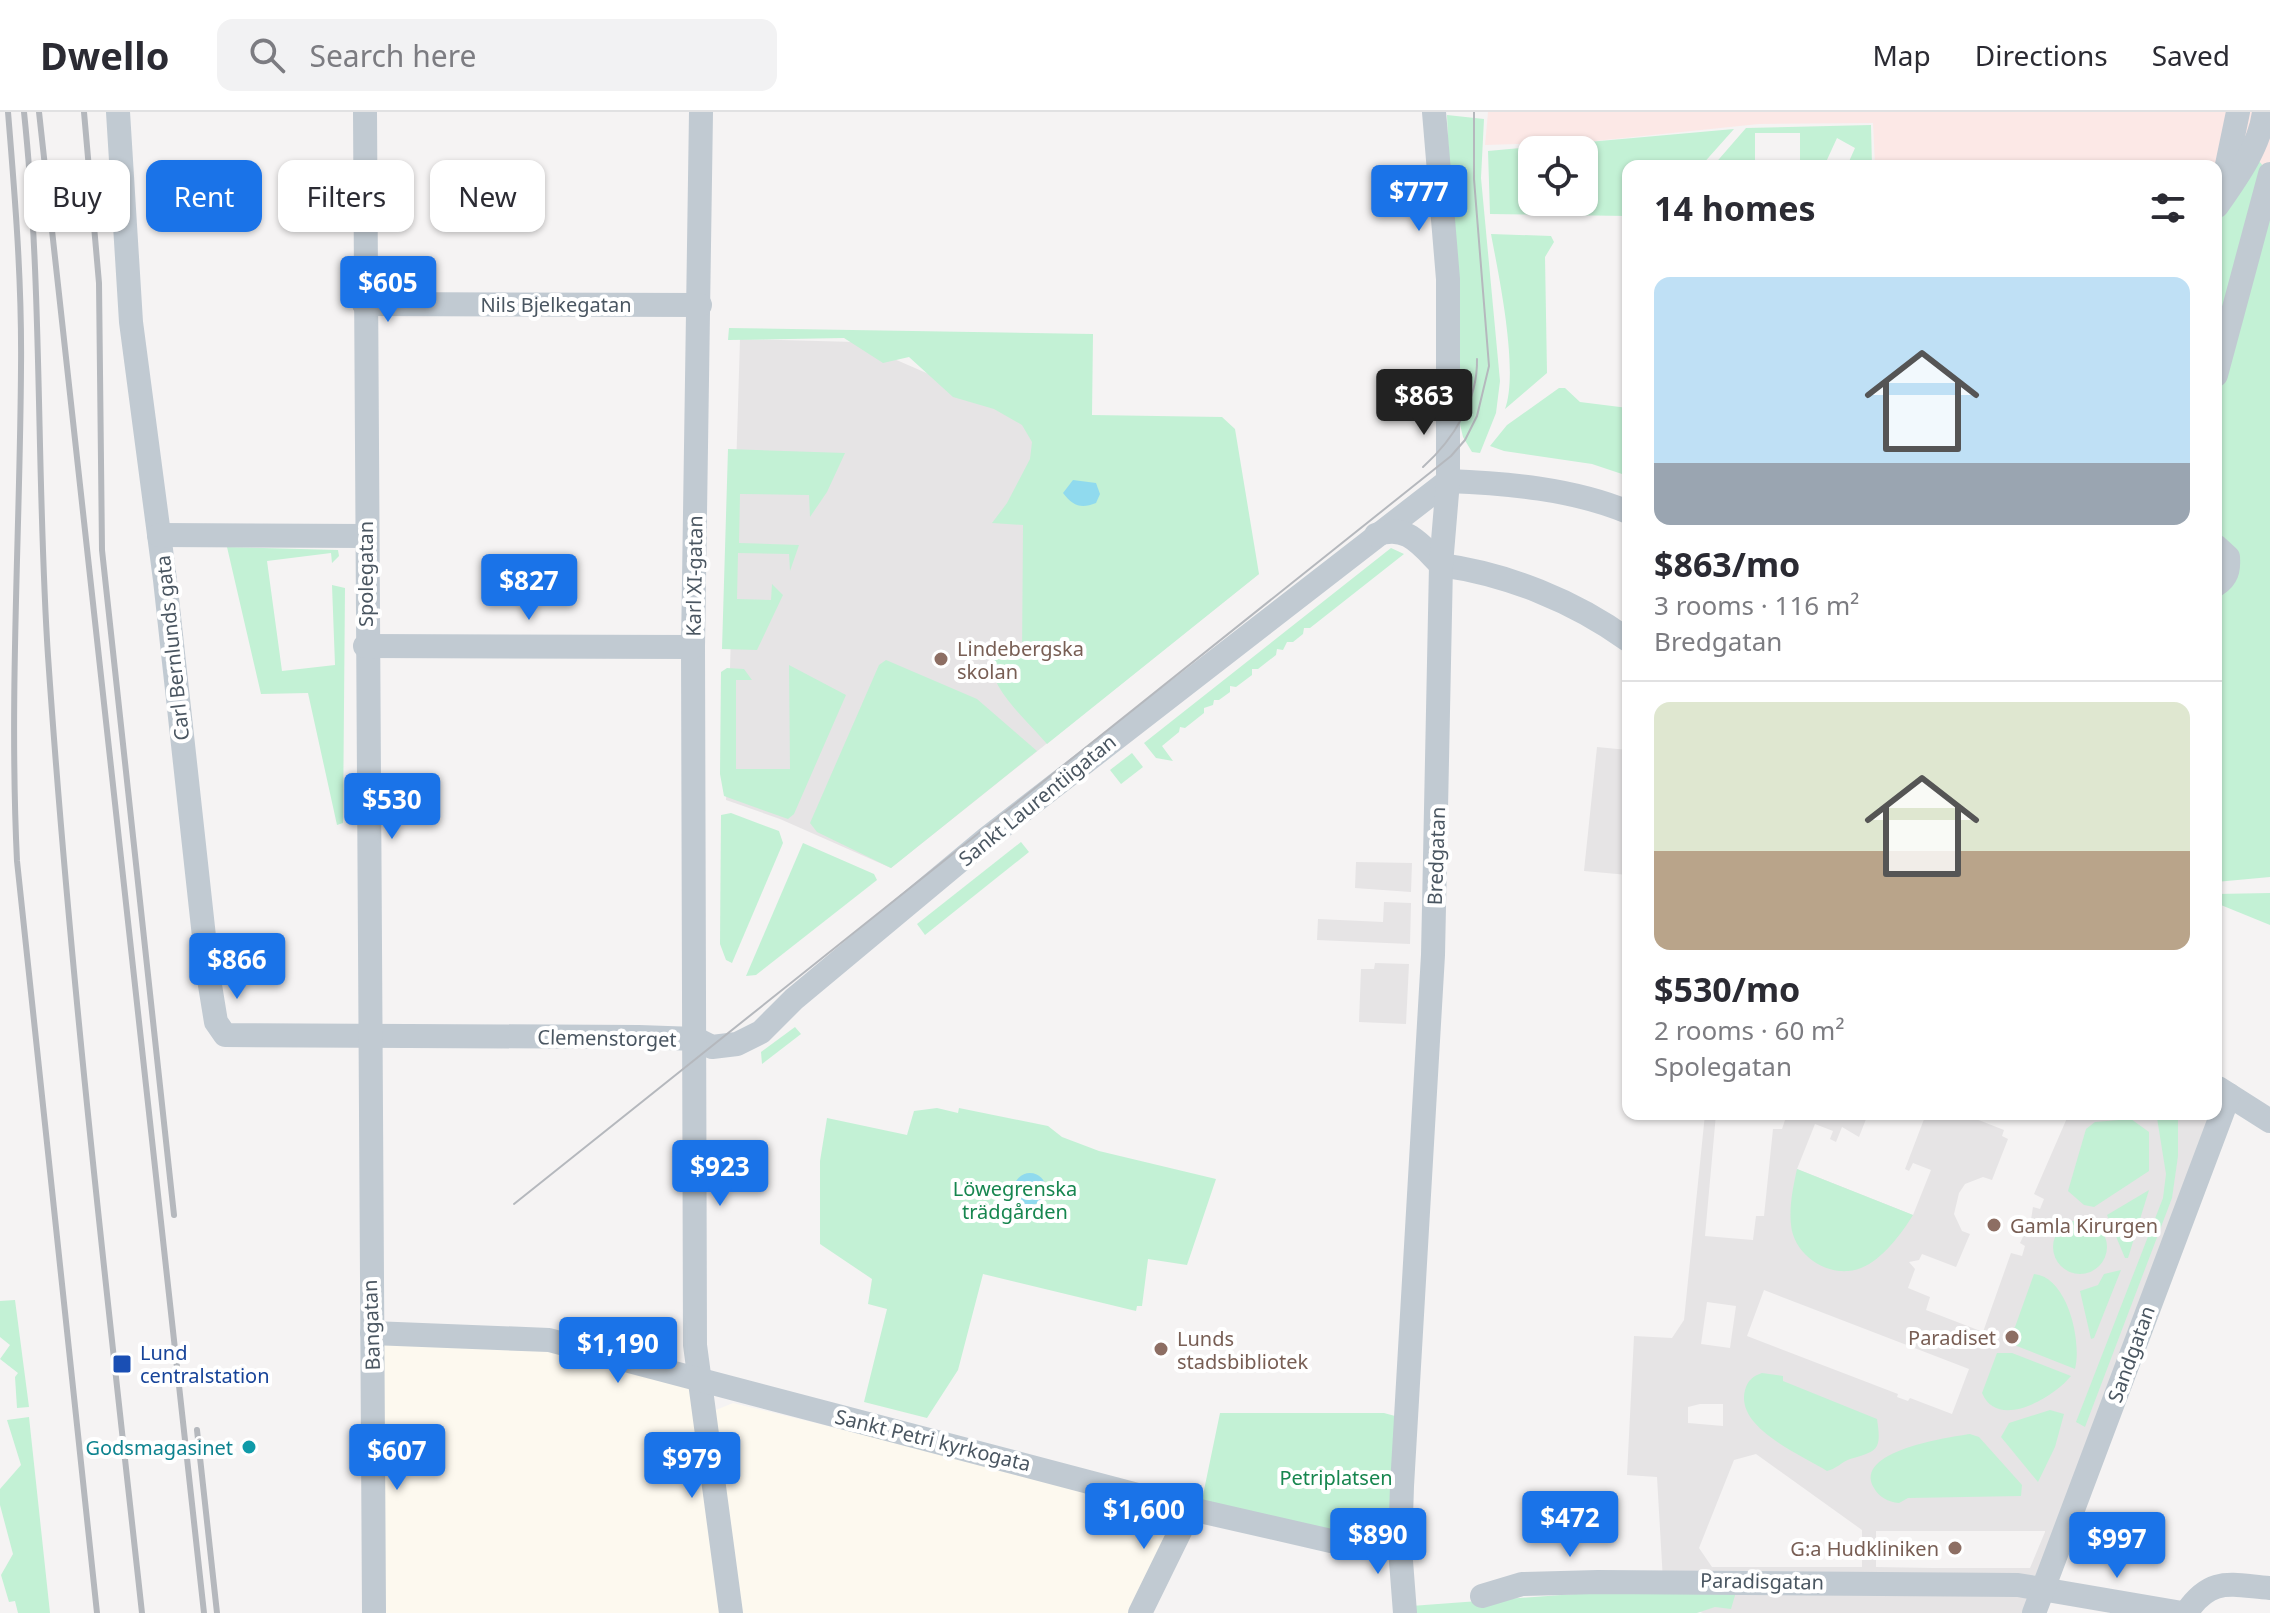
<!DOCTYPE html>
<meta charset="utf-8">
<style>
:root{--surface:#fff;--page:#f2f2f3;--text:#2b2b33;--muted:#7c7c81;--line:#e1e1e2;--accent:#1a73e8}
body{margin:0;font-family:"Noto Sans",sans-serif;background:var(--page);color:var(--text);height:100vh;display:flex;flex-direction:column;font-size:30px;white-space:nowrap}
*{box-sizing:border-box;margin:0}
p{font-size:26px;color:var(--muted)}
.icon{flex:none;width:44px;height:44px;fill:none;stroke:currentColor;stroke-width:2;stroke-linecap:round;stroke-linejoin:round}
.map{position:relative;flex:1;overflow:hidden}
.drawer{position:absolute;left:1622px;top:48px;width:600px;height:960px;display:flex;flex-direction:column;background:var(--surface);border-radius:16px;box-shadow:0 2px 6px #0004}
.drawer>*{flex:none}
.hud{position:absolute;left:24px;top:48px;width:760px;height:72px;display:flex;gap:16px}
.controls{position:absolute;left:1518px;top:24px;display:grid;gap:16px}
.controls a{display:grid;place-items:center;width:80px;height:80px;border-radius:16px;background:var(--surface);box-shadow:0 2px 6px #0004;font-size:40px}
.price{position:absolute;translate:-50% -68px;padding:0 18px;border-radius:8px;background:var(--accent);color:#fff;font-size:26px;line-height:52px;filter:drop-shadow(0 2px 4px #0008)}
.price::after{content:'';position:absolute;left:50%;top:48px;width:24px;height:18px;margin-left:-12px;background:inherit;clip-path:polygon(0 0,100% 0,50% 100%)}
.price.current{background:#222;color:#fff}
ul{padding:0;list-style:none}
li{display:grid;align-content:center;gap:16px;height:424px;padding:0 32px}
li+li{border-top:2px solid var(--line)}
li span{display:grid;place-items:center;height:248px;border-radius:16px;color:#555}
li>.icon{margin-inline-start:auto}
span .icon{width:144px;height:144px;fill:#fffc;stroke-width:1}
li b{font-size:34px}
h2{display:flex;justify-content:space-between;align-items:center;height:96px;padding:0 32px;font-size:34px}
.tag{padding:0 28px;border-radius:16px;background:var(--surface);box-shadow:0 2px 6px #0004;font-size:28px;line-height:72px}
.tag.current{background:var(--accent);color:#fff}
header{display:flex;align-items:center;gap:48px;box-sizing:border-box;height:112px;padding:0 40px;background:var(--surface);border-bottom:2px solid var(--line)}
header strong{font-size:38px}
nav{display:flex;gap:44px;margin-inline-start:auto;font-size:28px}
.search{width:560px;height:72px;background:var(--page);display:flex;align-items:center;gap:20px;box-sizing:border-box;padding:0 28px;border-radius:16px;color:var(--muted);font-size:30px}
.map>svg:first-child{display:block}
.commercial{fill:#fdf9ef}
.education{fill:#e6e4e5;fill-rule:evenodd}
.medical{fill:#fce8e6}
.green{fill:#c3f1d5;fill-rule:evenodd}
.water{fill:#90daee}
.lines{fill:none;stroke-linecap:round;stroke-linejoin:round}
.minor{stroke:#c1cad2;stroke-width:24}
.tram{stroke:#b5b8bd;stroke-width:2}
.rail{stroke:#b5b8bd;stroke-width:6}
.education-dot{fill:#8d6e63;stroke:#fff;stroke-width:3}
.transit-dot{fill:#1a4fb4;stroke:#fff;stroke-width:3}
.culture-dot{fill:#0f9aa8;stroke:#fff;stroke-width:3}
.labels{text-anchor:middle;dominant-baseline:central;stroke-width:8;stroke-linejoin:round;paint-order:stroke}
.street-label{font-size:20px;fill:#4a5661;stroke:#fff}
.education-label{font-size:20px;fill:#785e54;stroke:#fff;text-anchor:start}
.park-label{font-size:20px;fill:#17864f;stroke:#fff}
.transit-label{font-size:20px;fill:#164399;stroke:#fff;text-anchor:start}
.culture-label{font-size:20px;fill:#0d838f;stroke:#fff;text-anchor:end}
</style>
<header>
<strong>Dwello</strong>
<div class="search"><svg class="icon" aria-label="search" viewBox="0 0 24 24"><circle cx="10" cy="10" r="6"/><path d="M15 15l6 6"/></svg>Search here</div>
<nav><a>Map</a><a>Directions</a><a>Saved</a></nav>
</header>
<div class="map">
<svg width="2270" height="1501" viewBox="0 0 2270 1501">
<rect width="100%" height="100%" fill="#f5f3f3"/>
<g class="commercial">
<polygon points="372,1221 514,1224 700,1268 731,1501 374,1501"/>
<polygon points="733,1291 1173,1398 1180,1409 1137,1501 737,1501 711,1300"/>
</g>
<g class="education">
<polygon points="740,227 855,230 1058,318 1259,462 891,756 780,707 726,688"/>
<polygon points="1597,635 1628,638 1628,763 1584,759"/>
<polygon points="1356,750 1412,751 1411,780 1355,776"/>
<polygon points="1384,790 1411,791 1410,832 1317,828 1318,807 1383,810"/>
<polygon points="1375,851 1409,852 1406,912 1359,910 1361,857 1374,857"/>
<path d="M2229,983l-195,518h-331l-11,-4 -29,-28 -6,-104 -30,-2 7,-139 38,2 12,-18 21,-206h11l-11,122 48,4 3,-24h8l9,-87h9l5,-15h81l-9,23 -17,-10 -6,15 -6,-3 3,-8 -18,-7 -18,45 116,46 18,-45 -18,-7 -4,8 -4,-2 21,-55h52l-2,5 28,11 -2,6 6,3 -16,41 -9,-3 -18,7 -6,9 -5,21 8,17 8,3 -14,33 -34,-13 -3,6 -10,2 6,7 -7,19 22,9 -4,13 57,22 28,-79 11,3 3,-10 -5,-3 11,-23 2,-13 7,2 4,-10 -10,-5 33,-76 -9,-4h158zM1764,1178l205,79 -17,45 -42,-16 -2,3 -11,-4 1,-3 -151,-58zM1707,1190l29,4 -6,42 -29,-4zM1700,1292h23v22l-35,-3v-16zM1756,1342l106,76v37h-150l-13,-19 35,-88zM1876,1419h169v1l-15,36h-97l-57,-1z"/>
</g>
<polygon class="medical" points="1488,0 2270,0 2270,62 2236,22 2216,54 1875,54 1873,11 1759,12 1585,30 1485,33"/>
<g class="green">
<polygon points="1447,3 1484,7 1481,66 1500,269 1496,301 1480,341 1472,340 1463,325 1459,308"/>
<polygon points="1871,13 1872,54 1847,54 1855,36 1837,26 1826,50 1800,51 1800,21 1755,21 1755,54 1713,54 1746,16"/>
<path d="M1734,17l-33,37h-73v50l-138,-2 -2,-63zM1584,38v52h-52v-52z"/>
<polygon points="2235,21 2270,62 2270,765 2216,770 2216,98"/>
<path d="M1491,122l60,2 3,6 -9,15 2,116 -42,36c14,-38 -6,-132 -14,-175z"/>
<path d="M729,216l364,6 -1,81 130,2 13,12 24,145 -212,170c-20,-24 -58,-55 -57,-87l32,1 1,-133 -31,-2 15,-20 23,-44 2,-17 -10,-17 -28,-16 -41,-12 -44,-40 -26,6 -39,-25 -116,2z"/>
<polygon points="1559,276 1565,276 1580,290 1628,296 1628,364 1592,352 1504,339 1490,334 1507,313"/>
<polygon points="728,337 845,341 827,380 810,405 809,383 740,382 739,431 799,433 790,459 789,442 738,441 737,487 771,488 772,472 783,483 757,538 722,537"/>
<polygon points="227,435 338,438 339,444 332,451 331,441 267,449 282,559 335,553 332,473 345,476 343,711 337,713 308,581 261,582"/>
<polygon points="1391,436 1404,442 1310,516 1304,516 1303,522 1293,530 1287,530 1283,538 1277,537 1276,543 1258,557 1252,557 1252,563 1236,575 1230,574 1230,580 1219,588 1214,588 1213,593 1204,596 1204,601 1185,616 1180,615 1179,620 1162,634 1173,649 1156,646 1144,631"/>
<polygon points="886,548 977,587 1037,639 891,756 817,720 810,711 879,553"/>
<polygon points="789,553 846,583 794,702 788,707 724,684 720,662 721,560 727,556 744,557 752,568 736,568 736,657 790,657"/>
<polygon points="1132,641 1143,655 1121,672 1110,658"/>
<polygon points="731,701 779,719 783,731 732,851 726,848 720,832 721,703"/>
<polygon points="1021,730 1029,740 925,823 917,812"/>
<polygon points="803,731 874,762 877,768 756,863 746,864"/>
<polygon points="2270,781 2270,813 2216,791 2216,782"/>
<polygon points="795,915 801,922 762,952 761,940"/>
<polygon points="937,996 958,1001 959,996 1048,1014 1062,1025 1099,1039 1216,1067 1187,1153 1148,1147 1142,1194 1137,1194 1136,1199 983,1162 958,1258 927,1306 864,1290 887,1197 868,1192 872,1167 820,1132 820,1049 827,1006 907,1023 914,999"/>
<polygon points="2168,1002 2178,1002 2178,1044 2172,1086 2085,1315 2076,1310 2163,1086 2166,1062 2157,1006"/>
<polygon points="2131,1007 2149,1020 2149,1059 2094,1095 2084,1093 2068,1079 2086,1017 2095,1010"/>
<path d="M1797,1057l116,46c-11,18 -31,45 -52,53 -31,12 -67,-12 -70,-43 -2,-18 2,-38 6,-56z"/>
<polygon points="2149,1078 2128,1146 2125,1146 2107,1103"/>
<circle cx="2080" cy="1135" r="27"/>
<polygon points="2121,1158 2094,1226 2091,1227 2080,1179 2098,1173 2104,1162"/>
<path d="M2034,1162c34,3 48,68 41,95l-71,-28 11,-14z"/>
<polygon points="15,1188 29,1295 17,1296 15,1265 18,1261 0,1247 10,1233 0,1225 0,1189"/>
<path d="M1997,1241h15l59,23c-17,21 -73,55 -89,17z"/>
<path d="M1762,1261l21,3v5l94,38c5,32 0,32 -27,40 -8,3 -14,10 -23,12 -27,-17 -92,-43 -82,-81 3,-10 8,-14 17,-17z"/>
<polygon points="2050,1298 2064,1302 2055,1335 2038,1370 2001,1325 2009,1311"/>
<polygon points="1220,1301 1384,1301 1406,1307 1400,1436 1191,1397 1203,1383"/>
<polygon points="29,1305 50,1501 18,1501 15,1489 9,1490 1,1463 13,1442 0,1393 0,1377 21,1353 7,1308"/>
<path d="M1970,1322l9,3 43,48 -1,11 -113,2 -9,5c-11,-1 -20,-6 -25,-15 -22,-37 75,-51 96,-54z"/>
<polygon points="1683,1474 1736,1480 1731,1497 1715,1495 1697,1501 1412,1501 1411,1494"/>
</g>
<g class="water">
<path d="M1073,368l23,3 4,11 -4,9c-15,6 -23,3 -33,-10z"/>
<circle cx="1030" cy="1077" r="16"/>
</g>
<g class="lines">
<g class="minor">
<polyline points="118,0 131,210 165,468 208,861 216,910 225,923 639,925 696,927 712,935 737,932 761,920 794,887 986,727 1448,369"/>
<polyline points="365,0 374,1501"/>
<polyline points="701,0 693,535 695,1233 731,1501"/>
<polyline points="2223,72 2238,0"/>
<path d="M2217,94c19,-27 43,-60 47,-94"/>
<polyline points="364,192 700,193"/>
<polyline points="2216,263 2270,62"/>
<path d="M1448,369c58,2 125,8 180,31"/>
<polyline points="159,423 365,424"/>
<path d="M1376,423c30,-12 45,10 65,30"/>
<path d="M2216,434l12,11c1,13 -1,21 -12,28"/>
<path d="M1441,453c66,9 133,36 187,75"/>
<polyline points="365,534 693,535"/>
<polyline points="2218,976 2270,1009"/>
<polyline points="372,1221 549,1228 1191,1397 1331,1429 1400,1436"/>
<polyline points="1482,1484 1522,1472 1598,1470 2018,1473 2182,1501"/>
<polyline points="1140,1501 1191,1397"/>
<polyline points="1405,1501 1400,1436 1402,1374 1433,843 1441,453 1448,369 1448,167 1434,0"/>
<polyline points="2034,1501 2229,983"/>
<path d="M2186,1501c25,-37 44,-28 84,-25"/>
</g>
<g class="tram">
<path d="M1423,355c30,-27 55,-66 54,-108"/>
<polyline points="514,1092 1451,344 1465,328 1477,304 1489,254 1474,67 1474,0"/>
</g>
<g class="rail">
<path d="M8,0c7,85 14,170 13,256 -1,164 -12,329 -4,493l80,752"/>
<path d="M24,0c19,181 12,363 24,544 22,320 59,639 94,957"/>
<polyline points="39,0 204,1501"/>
<polyline points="84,0 99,171 102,438 174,1103"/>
<polyline points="197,1318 217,1501"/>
</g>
</g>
<g class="education-dot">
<circle cx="941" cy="547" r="8"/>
<circle cx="1994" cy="1113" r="8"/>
<circle cx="2012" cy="1225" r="8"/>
<circle cx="1161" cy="1237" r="8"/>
<circle cx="1955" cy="1436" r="8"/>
</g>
<rect class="transit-dot" x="112" y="1242" width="20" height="20" rx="4"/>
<circle class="culture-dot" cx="249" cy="1335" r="8"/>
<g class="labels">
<g class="street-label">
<text x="556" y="192">Nils Bjelkegatan</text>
<text transform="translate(365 462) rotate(-90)">Spolegatan</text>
<text transform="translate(694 464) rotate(-89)">Karl XI-gatan</text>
<text transform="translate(172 536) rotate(-96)">Carl Bernlunds gata</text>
<text transform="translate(1037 688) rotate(-39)">Sankt Laurentiigatan</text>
<text transform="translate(1436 744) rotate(-88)">Bredgatan</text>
<text transform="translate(607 926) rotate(1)">Clemenstorget</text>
<text transform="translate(371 1213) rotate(-92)">Bangatan</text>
<text transform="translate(2131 1242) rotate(-70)">Sandgatan</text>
<text transform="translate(933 1328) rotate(14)">Sankt Petri kyrkogata</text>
<text transform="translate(1762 1469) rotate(1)">Paradisgatan</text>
</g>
<g class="education-label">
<text x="957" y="536">Lindebergska<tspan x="957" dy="23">skolan</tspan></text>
<text x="2010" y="1113">Gamla Kirurgen</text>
<text x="1996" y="1225" text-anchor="end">Paradiset</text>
<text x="1177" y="1226">Lunds<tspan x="1177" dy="23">stadsbibliotek</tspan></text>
<text x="1939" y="1436" text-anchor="end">G:a Hudkliniken</text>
</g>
<g class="park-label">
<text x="1015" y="1076">Löwegrenska<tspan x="1015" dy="23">trädgården</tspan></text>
<text x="1336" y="1365">Petriplatsen</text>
</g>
<g class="transit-label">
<text x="140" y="1240">Lund<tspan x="140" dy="23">centralstation</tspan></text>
</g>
<g class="culture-label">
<text x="233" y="1335">Godsmagasinet</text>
</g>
</g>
</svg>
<div class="controls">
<a><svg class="icon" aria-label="locate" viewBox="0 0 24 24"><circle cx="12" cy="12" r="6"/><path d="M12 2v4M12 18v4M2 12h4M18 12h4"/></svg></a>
</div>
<b class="price" style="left:1419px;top:121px">$777</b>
<b class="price" style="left:388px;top:212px">$605</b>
<b class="price current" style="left:1424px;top:325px">$863</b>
<b class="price" style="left:529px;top:510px">$827</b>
<b class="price" style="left:392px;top:729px">$530</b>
<b class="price" style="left:237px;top:889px">$866</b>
<b class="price" style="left:720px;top:1096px">$923</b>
<b class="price" style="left:618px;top:1273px">$1,190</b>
<b class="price" style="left:397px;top:1380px">$607</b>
<b class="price" style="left:692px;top:1388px">$979</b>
<b class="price" style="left:1144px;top:1439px">$1,600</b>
<b class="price" style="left:1570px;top:1447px">$472</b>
<b class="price" style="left:1378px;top:1464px">$890</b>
<b class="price" style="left:2117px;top:1468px">$997</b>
<div class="hud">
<a class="tag">Buy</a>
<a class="tag current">Rent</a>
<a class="tag">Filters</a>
<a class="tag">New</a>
</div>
<section class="drawer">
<h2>14 homes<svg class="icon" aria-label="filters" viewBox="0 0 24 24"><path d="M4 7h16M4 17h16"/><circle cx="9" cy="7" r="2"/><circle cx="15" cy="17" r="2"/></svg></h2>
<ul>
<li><span style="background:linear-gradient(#bfe0f5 75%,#9aa5b1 0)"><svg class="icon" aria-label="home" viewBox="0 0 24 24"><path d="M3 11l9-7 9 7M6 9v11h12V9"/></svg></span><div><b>$863/mo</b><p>3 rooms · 116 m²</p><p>Bredgatan</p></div></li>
<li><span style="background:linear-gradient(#dfe7d0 60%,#b9a48a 0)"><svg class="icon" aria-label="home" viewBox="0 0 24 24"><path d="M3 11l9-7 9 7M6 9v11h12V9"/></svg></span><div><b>$530/mo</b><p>2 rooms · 60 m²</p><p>Spolegatan</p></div></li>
</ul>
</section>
</div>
